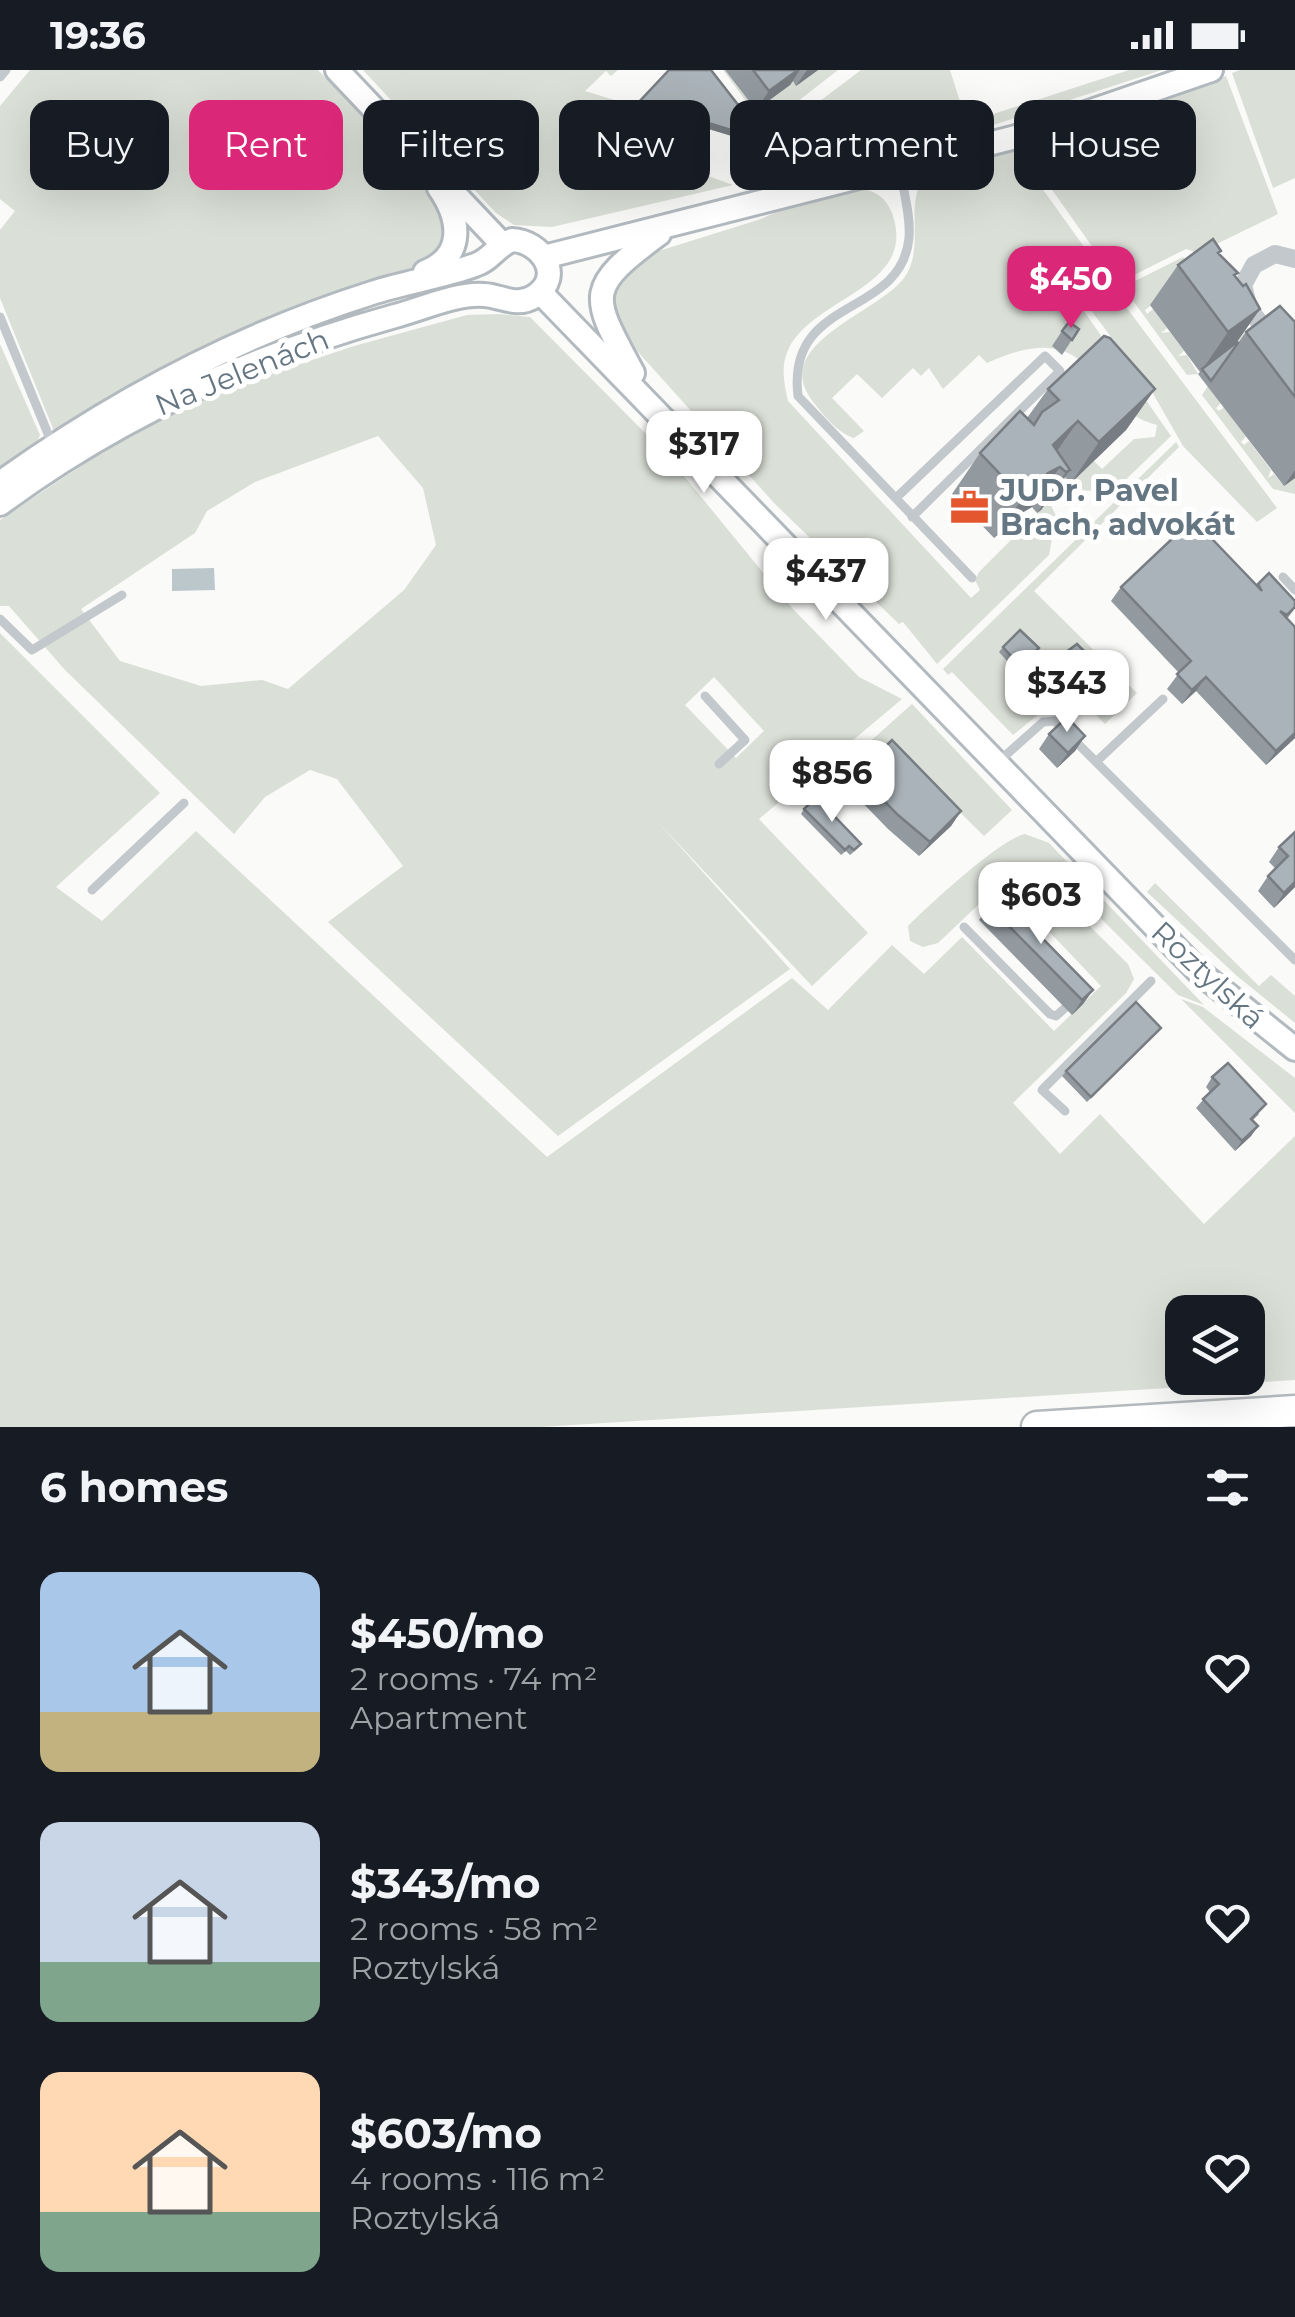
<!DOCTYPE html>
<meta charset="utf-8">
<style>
:root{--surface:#171b24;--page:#20242c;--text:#f1f3f6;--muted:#9ea1a6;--accent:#db2777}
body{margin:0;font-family:Montserrat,sans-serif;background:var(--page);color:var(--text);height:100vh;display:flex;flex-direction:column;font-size:38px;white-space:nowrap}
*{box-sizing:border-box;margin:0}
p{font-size:32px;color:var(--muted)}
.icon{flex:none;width:55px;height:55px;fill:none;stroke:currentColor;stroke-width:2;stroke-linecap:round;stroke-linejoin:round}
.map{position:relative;height:1357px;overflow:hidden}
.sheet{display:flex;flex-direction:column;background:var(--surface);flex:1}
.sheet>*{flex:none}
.hud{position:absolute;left:30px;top:30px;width:1235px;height:90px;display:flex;gap:20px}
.tools{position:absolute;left:1165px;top:1225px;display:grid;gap:20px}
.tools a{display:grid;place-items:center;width:100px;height:100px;border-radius:20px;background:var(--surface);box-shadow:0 10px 40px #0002;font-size:50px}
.price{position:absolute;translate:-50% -85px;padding:0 22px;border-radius:20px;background:#fff;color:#222;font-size:32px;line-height:65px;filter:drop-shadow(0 2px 5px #0008)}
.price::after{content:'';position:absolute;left:50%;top:60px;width:30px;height:22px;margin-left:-15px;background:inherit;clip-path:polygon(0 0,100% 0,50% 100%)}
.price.current{background:var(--accent);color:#fff}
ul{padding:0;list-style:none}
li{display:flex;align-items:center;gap:30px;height:250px;padding:0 40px}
li span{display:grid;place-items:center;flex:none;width:280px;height:200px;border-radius:20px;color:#555}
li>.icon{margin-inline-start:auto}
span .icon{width:120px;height:120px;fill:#fffc;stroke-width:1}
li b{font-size:42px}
h2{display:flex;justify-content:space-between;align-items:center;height:120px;padding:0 40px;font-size:42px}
.chip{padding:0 35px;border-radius:20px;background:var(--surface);box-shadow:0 10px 40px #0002;font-size:35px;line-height:90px}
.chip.current{background:var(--accent);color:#fff}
.status{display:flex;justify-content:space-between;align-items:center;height:70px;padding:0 50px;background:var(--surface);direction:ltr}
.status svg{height:28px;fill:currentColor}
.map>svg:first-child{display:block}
.green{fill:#dadfd7;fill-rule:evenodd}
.water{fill:#bbc7cb}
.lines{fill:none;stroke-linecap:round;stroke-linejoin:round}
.secondary-casing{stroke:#b3babf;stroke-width:28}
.highway-casing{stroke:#b4b9bd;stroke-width:35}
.lane{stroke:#c3c8cc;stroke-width:9}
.street{stroke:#c3c8cc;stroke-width:18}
.secondary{stroke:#fff;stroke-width:22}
.highway{stroke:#fff;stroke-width:30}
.wall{fill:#929a9f}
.shaded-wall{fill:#777d82}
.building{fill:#aab3b9;stroke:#777d82;stroke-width:2.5}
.labels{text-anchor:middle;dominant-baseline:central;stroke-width:10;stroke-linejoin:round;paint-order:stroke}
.street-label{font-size:30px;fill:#657683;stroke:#fff}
.poi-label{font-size:30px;font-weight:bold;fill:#657683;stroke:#fff;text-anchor:start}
</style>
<div class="status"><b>19:36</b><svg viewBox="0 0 49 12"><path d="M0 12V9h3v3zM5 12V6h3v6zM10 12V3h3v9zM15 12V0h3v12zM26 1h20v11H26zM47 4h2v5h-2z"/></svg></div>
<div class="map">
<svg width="1295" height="1357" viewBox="0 0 1295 1357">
<rect width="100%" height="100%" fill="#fafaf8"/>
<g class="green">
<polygon points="30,0 318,0 439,127 446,173 425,196 242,261 161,300 54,361 0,228 0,160 15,141 0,129 0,36"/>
<polygon points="363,0 618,0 611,6 606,1 585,21 621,32 609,70 733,115 552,157 514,155 496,143"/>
<polygon points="723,0 838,0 765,57"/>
<polygon points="861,0 950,0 968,57 830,95 795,59 775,65"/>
<polygon points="1129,0 1162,0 987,57 984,47"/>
<polygon points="1240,0 1295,0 1295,108 1273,118 1232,3"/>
<polygon points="1226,6 1278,144 1198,183 1186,179 1118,213 1021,76"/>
<path d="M1014,79l98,137 -33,18 92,132 -56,54 -44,1 -24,-27 3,-3 21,21 23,-21 8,8 32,-30 21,-2 2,-12c-70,-17 -56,-114 -170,-62l-8,-8 -36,34 -14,-21 -8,8 -8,-8 -31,30 -25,-24 -25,24 32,33 -10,7c-15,-4 -31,-23 -40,-35 -49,-60 70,-91 92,-128 21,-34 -7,-80 27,-107z"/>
<path d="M857,118c17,2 29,9 35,25 27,74 -77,83 -103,135 -9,18 -5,35 -1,53l183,197 9,-8 -5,-10 4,-8 62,-62 -14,-27 23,20 6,13 -7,39 -112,109 -34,-42 -4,2 -124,-120 -137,-152 -25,-44 4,-28 29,-25 115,-36 31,-14z"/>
<polygon points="1183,187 1248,267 1231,280 1187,208 1145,240 1147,244 1153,239 1167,258 1161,263 1170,262 1184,281 1178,286 1187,285 1198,304 1187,305 1123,217"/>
<polygon points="1114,221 1277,438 1257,452 1183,376 1151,320 1087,235"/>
<path d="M498,244l32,3 136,137 126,154 67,69 43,22 -143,120 109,114 -56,53 -155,-165 133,148 -232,167 -230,-214 75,-56 -66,-87 -27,-9 -45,27 -31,37 -169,-164 -56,-64h-9v-86l147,-98 69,-30 138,-46 113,-31zM378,366l45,52 13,57 -32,45 -116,99 -26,-9 -61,6 -81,-25 -39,-52 114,-76 12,-22 48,-29zM714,607l50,54 -28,27 -51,-53z"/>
<polygon points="0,274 40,365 36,375 0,400"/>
<polygon points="1208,316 1221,333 1216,338 1219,341 1224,337 1246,366 1241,372 1244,375 1249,371 1271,400 1268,408 1274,404 1284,416 1295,408 1295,424 1273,419 1202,325"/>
<polygon points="1176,372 1179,377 1034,521 1137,623 1105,654 1093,642 1054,632 1013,665 952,602 948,605 943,599"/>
<path d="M0,563l160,160 -104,94 46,34 94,-90 351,326 245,-179 36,32 64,-65 32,29 38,-37 92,94 47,-45 -82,-86 6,-7 -10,-11 17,-4 13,4 83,82 6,15 -8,14 -113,110 47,51 40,-40 104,110 91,-88v244l-754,47h-541zM1182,1242h66v66h-66z"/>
<polygon points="912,634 1012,740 984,766 893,676 868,698 855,685"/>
<path d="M1025,764l24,9 155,162 -26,-10 -129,-128 -34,3 -77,73 -15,4 -13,-6 -2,-15c21,-21 92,-87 117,-92z"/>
<polygon points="1155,813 1259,916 1271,905 1295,926 1295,953 1237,906 1147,822"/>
<polygon points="1181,929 1203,937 1295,1008 1295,1043"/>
</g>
<polygon class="water" points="214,498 215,520 172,521 172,499"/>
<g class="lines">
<defs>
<g id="secondary">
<polyline points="337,0 502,174"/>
<polyline points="544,187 1016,67 1211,0"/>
<path d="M425,202c41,-16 35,-54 14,-84"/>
<polyline points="540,222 1199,902 1295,979"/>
<path d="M633,303c-42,-78 -49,-84 26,-139"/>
<path d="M0,413c113,-81 239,-148 372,-190 34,-11 70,-16 103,-28 16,-5 21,-19 37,-25 29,1 53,36 23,56 -18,12 -33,0 -51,-1 -28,-2 -62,14 -89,21 -144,40 -275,99 -395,188"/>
</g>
<polyline id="highway" points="1037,1357 1295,1341"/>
</defs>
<use href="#secondary" class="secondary-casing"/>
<use href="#highway" class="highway-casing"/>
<g class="lane">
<polyline points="0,7 6,0"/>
<path d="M900,99c3,21 11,47 9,69 -8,81 -123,57 -111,158l174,182"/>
<polyline points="0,247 53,376"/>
<polyline points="896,428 1045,286 1060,301 912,447"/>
<polyline points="1283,507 1295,520"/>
<polyline points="0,549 32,580 122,525"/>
<polyline points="705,626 745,670 719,694"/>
<polyline points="999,691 1043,652 1055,651 1295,890"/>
<polyline points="1097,691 1163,629"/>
<polyline points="92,820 184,733"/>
<polyline points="964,857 1050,944 1056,946 1065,938"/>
<polyline points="1065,1041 1042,1020 1151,911"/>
</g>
<polyline class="street" points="1295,189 1275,184 1254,195 1243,215 1249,239 1295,297"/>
<use href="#secondary" class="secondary"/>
<use href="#highway" class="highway"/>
</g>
<g class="wall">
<polygon points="725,0 818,0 796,16 793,11 790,15 756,40"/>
<polygon points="1221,181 1219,184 1238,203 1235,206 1260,239 1237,272 1238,273 1246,262 1295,252 1295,408 1284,416 1198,304 1200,302 1150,235 1178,195"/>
<polygon points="1079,259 1062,285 1052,276 1062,261"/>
<polygon points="1048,319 1155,319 1126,360 1071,413 1065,407 1041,440 1037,443 1032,437 1020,444 994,468 952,424 980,383 1027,348"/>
<polygon points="1269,503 1295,531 1295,538 1287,549 1295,668 1266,695 1196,621 1182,634 1167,619 1179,603 1111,531 1121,517 1256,516"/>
<polygon points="1003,577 1039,578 1016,601 999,582"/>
<polygon points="1057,589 1094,591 1071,614 1054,594"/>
<polygon points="1049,664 1085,666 1075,681 1057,698 1039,679"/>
<polygon points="861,700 961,741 951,756 919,786 888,759 853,723 856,720 851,715"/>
<polygon points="804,739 858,778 850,785 846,781 841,785 801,744"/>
<polygon points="1295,762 1295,817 1274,838 1258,821 1268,806 1276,799 1269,792 1279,777"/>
<polygon points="989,836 1093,920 1083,934 1072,945 979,850"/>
<polygon points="1161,958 1087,1032 1062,1006 1066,1001"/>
<polygon points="1212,1007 1259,1044 1253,1050 1258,1056 1251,1066 1235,1081 1196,1038 1210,1022 1206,1017"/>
</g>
<g class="shaded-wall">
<polygon points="798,0 800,0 790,15 756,40 769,21"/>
<polygon points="807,0 818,0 796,16"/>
<polygon points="639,32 753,54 738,68 636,37"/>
<polygon points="1260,239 1231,280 1200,303 1228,262"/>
<polygon points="1155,319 1126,360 1071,413 1099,372"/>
<polygon points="1078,351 1050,391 1053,375"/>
<polygon points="1060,397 1032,437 1020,444 994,468 1023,428 1048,403"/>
<polygon points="1070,400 1041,440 1037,443 1066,402"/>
<polygon points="1295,400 1295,408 1284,416"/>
<polygon points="1206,607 1196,621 1182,634 1192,620"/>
<polygon points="1295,663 1295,668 1266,695 1276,681"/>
<polygon points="1085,666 1075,681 1057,698 1068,683"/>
<polygon points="961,741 951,756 919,786 930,772"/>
<polygon points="1295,812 1295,817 1274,838 1284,823"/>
<polygon points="1093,920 1083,934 1072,945 1082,930"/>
<polygon points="1258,1056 1251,1066 1235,1081 1242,1071"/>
</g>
<g class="building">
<polygon points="669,0 711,0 753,54 741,63 639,32"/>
<polygon points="753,0 798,0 769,21"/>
<polygon points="1213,169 1221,181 1218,183 1238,203 1234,205 1243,216 1246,214 1260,239 1228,262 1178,195"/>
<polygon points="1280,236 1295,252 1295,327 1246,262"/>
<polygon points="1069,252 1079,259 1072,270 1062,261"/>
<polygon points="1104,266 1110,268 1155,319 1099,372 1078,351 1053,375 1070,400 1066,402 1060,397 1048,403 1023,428 980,383 1020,341 1034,355 1042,342 1059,330 1048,319"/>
<polygon points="1237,272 1238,273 1211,311 1202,299"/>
<polygon points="1193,449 1262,521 1258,514 1269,503 1295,531 1295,537 1287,545 1280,541 1295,557 1295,663 1276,681 1206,607 1192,620 1177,604 1191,591 1121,517"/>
<polygon points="1020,560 1039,578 1020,596 1003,577"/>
<polygon points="1077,574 1094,591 1075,609 1057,589"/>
<polygon points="1067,647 1085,666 1068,683 1049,664"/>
<polygon points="892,670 961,741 930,772 898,745 863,709 866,706 861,700"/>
<polygon points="816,727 861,774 854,780 849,776 845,780 804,739"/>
<polygon points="1295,762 1295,812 1284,823 1268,806 1288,786 1279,777"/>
<polygon points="1000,825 1093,920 1082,930 989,836"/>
<polygon points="1136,932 1161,958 1091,1027 1066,1001"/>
<polygon points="1228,993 1266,1034 1251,1049 1258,1056 1242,1071 1203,1029 1219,1014 1212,1007"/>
</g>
<defs>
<symbol id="office-bare" viewBox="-9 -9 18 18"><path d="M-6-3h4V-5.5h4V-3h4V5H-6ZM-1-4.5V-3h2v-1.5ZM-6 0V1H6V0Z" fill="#e4572e" stroke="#fff" stroke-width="2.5" paint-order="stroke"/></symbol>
</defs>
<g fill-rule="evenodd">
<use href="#office-bare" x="942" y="410" width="55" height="55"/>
</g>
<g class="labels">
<g class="street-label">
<text transform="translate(242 302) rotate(-22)">Na Jelenách</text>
<text transform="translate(1208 905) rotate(43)">Roztylská</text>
</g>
<g class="poi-label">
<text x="1000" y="420">JUDr. Pavel<tspan x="1000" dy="34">Brach, advokát</tspan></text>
</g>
</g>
</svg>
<div class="tools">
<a><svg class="icon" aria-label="layers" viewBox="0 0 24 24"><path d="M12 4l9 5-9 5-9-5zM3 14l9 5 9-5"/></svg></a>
</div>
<b class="price current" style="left:1071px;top:261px">$450</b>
<b class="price" style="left:704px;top:426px">$317</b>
<b class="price" style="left:826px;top:553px">$437</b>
<b class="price" style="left:1067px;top:665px">$343</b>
<b class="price" style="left:832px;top:755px">$856</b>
<b class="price" style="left:1041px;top:877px">$603</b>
<div class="hud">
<a class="chip">Buy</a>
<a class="chip current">Rent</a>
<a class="chip">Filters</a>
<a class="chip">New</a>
<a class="chip">Apartment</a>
<a class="chip">House</a>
</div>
</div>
<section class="sheet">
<h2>6 homes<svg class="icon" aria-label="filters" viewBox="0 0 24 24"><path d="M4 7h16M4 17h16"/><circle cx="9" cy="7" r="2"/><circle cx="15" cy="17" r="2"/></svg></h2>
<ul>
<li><span style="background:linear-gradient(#a9c7e8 70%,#c2b280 0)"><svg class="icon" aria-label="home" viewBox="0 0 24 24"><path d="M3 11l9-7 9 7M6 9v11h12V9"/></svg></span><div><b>$450/mo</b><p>2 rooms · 74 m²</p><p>Apartment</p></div><svg class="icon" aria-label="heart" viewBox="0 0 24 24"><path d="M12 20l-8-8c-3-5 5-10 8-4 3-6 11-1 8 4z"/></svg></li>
<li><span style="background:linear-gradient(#c9d6e8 70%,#7fa58c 0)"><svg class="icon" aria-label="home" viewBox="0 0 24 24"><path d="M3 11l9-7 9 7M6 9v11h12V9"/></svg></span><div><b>$343/mo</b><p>2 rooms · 58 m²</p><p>Roztylská</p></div><svg class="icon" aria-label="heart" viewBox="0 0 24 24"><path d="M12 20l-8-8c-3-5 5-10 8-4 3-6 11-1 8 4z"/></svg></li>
<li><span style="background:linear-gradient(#ffd9b3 70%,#7fa58c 0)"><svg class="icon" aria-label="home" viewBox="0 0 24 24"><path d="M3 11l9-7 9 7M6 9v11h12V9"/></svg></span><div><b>$603/mo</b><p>4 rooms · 116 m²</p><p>Roztylská</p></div><svg class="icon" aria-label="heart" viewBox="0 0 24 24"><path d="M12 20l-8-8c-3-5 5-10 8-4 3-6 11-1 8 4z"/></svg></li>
</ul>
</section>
